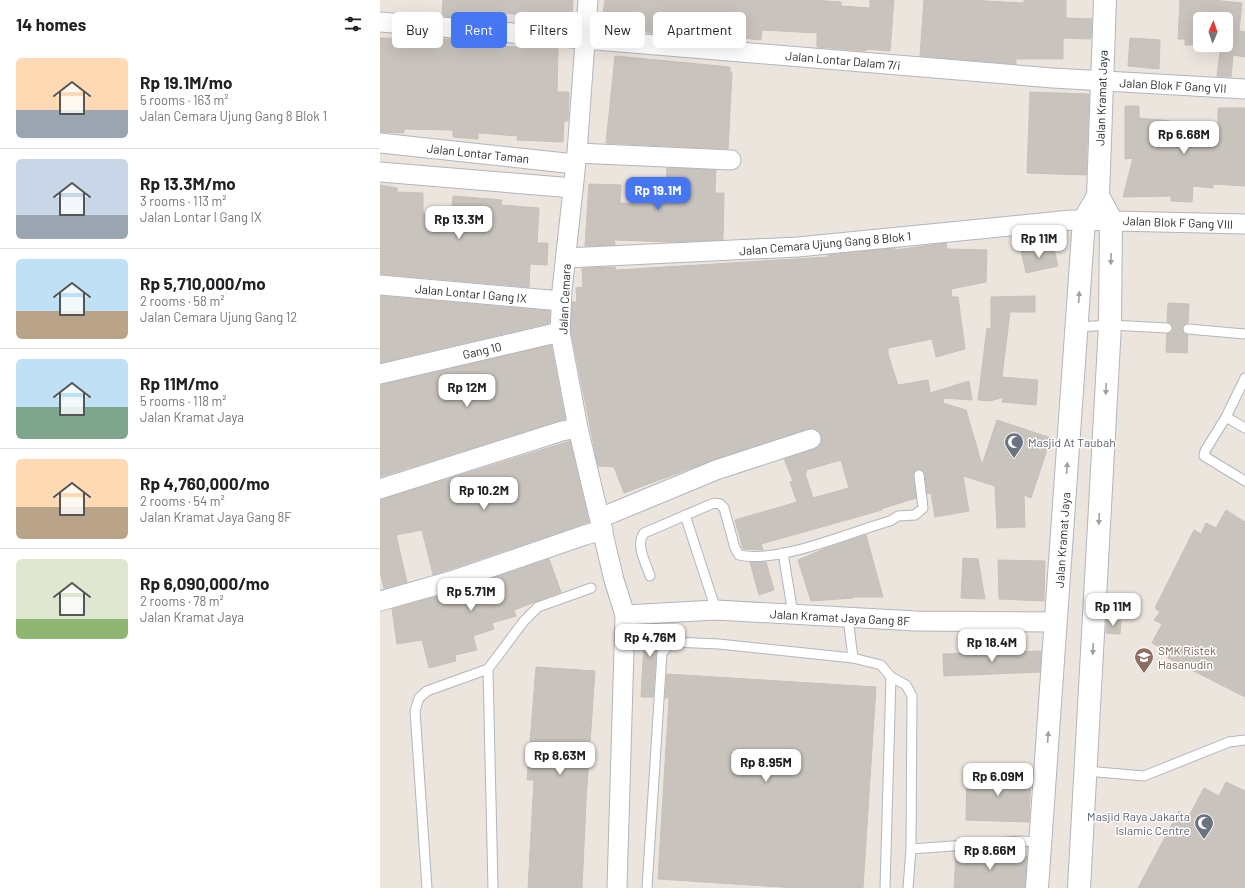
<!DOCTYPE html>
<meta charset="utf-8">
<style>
:root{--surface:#fff;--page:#f2f2f2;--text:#202124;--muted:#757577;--line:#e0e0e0;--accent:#4676f1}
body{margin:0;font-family:Barlow,sans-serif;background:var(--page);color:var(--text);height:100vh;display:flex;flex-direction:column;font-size:15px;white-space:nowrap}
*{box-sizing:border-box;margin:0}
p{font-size:13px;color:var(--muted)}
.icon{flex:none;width:22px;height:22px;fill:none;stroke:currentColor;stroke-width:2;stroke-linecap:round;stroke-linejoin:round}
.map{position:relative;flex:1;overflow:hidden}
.panel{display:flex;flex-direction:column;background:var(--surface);width:380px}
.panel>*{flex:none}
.guide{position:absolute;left:12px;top:12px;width:380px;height:36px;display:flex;gap:8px}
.needle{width:26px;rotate:2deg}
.fabs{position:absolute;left:813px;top:12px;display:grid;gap:8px}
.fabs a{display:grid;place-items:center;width:40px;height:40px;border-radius:6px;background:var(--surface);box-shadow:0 4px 16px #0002;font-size:20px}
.price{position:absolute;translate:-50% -34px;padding:0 9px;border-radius:8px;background:#fff;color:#222;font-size:13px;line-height:26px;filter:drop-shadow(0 1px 2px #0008)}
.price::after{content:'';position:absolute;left:50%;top:24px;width:12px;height:9px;margin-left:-6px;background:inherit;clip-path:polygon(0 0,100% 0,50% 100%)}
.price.on{background:var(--accent);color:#fff}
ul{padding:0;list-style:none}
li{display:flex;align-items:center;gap:12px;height:100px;padding:0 16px}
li+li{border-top:1px solid var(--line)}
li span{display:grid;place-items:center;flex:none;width:112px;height:80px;border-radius:6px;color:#555}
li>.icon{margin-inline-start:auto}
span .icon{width:48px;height:48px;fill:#fffc;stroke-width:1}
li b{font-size:17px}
h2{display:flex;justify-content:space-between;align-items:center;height:48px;padding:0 16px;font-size:17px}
.pill{padding:0 14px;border-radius:6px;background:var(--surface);box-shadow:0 4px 16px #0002;font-size:14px;line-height:36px}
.pill.on{background:var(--accent);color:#fff}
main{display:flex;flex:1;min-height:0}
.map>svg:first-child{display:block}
.building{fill:#c8c3bc;stroke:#c8c0b8;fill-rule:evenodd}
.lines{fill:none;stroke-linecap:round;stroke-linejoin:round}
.lane-casing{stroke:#b1b5be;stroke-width:11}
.street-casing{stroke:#b1b5be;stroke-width:21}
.secondary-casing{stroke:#b1b5be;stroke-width:24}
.lane{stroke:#fff;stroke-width:9}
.street{stroke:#fff;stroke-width:19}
.secondary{stroke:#fff;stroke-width:22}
.oneway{fill:#a0a0a0}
.labels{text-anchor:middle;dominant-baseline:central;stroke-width:3;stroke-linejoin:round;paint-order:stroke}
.street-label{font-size:12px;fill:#2b2b2b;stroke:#fff}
.worship-label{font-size:12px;fill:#5b616d;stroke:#fff;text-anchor:start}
.education-label{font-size:12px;fill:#785e54;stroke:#fff;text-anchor:start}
</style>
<main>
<section class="panel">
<h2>14 homes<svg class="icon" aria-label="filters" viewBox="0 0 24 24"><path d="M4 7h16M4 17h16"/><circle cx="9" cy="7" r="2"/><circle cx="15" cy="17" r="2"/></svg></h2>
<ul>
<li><span style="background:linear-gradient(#ffd9b3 65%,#9aa5b1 0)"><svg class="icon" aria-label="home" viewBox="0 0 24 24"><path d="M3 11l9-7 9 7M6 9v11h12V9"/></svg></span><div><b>Rp 19.1M/mo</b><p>5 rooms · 163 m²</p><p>Jalan Cemara Ujung Gang 8 Blok 1</p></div></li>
<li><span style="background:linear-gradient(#c9d6e8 70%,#9aa5b1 0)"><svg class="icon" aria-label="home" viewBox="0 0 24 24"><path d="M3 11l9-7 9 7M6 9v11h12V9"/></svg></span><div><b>Rp 13.3M/mo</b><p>3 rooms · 113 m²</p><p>Jalan Lontar I Gang IX</p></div></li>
<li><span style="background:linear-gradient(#bfe0f5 65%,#b9a48a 0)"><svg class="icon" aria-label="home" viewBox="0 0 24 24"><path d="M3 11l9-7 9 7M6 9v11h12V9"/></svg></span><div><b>Rp 5,710,000/mo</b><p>2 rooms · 58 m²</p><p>Jalan Cemara Ujung Gang 12</p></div></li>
<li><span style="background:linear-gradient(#bfe0f5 60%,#7fa58c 0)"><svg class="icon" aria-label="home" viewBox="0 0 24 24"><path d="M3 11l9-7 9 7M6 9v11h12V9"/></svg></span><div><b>Rp 11M/mo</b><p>5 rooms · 118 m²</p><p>Jalan Kramat Jaya</p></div></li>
<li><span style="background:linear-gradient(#ffd9b3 60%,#b9a48a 0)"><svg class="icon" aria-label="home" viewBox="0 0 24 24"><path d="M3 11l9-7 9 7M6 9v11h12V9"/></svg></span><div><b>Rp 4,760,000/mo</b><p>2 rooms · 54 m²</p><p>Jalan Kramat Jaya Gang 8F</p></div></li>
<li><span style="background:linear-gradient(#dfe7d0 75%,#8fb573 0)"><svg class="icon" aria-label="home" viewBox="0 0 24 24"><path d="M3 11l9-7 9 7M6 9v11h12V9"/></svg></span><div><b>Rp 6,090,000/mo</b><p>2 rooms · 78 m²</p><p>Jalan Kramat Jaya</p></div></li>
</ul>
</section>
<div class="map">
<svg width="865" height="888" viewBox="0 0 865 888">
<rect width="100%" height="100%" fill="#ece5de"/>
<g class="building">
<polygon points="63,0 193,0 192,24 178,24 178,26 143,23 144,15 111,12 110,20 62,16"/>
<polygon points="225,0 432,0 461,2 461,6 490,8 490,0 514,0 510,51 487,49 486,51 437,47 437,33 382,30 381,40 353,37 352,40 284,35 255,30 255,32 221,27"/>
<polygon points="544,0 587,0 644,3 644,0 686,0 686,18 712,19 711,39 683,38 683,59 636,59 636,64 540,56"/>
<polygon points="800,0 833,0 862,3 859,31 865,32 865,57 853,55 851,77 837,76 841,45 846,45 846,19 820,19 820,45 805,45 805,39 798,39"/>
<polygon points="33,37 108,42 108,46 142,47 142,45 178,48 177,92 189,92 188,121 184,121 183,142 137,140 138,136 98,133 98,139 73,137 73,130 24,129 24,133 0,132 0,38 33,39"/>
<polygon points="750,38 780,40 779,69 748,66"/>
<polygon points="235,56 350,67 350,72 352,72 348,149 226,143"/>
<polygon points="650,92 709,94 706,175 647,173"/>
<polygon points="745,106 759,106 759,118 790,121 790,124 838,125 838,108 865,108 865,186 833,184 833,188 813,186 812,202 791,201 791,196 743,197 753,158 745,159"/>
<polygon points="287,168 336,170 335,193 344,193 343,240 290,242 234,240 235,245 205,246 209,184 241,185 240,203 265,204 267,185 286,187"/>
<polygon points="0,185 17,188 17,192 43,193 43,214 71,215 73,196 122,200 121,205 159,208 157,243 168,243 167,265 150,264 149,287 0,274"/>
<path d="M566,243l1,6 40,1 -1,32 -35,7 1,8h6l7,52 -29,8 -4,-18 -44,9v6l10,31 30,-5 2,13 39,-12 3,19 -28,-2 -1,5 23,7 16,55 15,-45 54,18 -20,60 -7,-3 1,32 -28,1 -2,-42 -32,-10 6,35 -34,6 -4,-24 -4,1 -2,-20 -6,-5 -4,1 -2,5 3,23 -35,11 1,1 -121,34 2,6 -20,-1 -8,-29 62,-18 -7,-20 3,-1 -9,-22 35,-12 3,-5 -1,-7 -3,-4 -5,-3 -100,32 -89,33 -10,-26 -16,-1 -27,-135 1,-29h5l-1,-14 7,-1 -1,-19 33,-1 1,3 212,-13v-2l67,-7v2zM461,460l8,28 -36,10 -8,-25 2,-1 -1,-2z"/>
<polygon points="673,245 678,266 646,273 641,251"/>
<polygon points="0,296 170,311 169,323 0,363"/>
<polygon points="655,296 655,312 630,312 622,377 658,380 656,405 622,402 624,397 610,401 598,400 607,328 611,329 611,297"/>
<polygon points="788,303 809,304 808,323 803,325 802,329 804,334 808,335 807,353 786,352 787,334 792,332 793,328 791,323 787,322"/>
<polygon points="171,345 185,419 0,477 0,385"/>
<polygon points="190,441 209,522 53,575 42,530 16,535 27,582 4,588 0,571 0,500"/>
<polygon points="846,510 865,522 865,697 788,658 790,653 772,643 782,624 774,620 780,612 775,608 814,530 821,534 826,523 836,528"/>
<polygon points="486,535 503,597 472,597 473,598 431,601 418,560 444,549"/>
<polygon points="583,558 598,559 605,599 581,598"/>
<polygon points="169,559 181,592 134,610 136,616 112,623 114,629 93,636 97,650 75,655 76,661 49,668 42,640 17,644 12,609 75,591"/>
<polygon points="618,560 665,561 664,601 619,599"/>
<polygon points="370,562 386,562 394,590 379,595"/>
<polygon points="727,619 741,621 740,634 726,633"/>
<polygon points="281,624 280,647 276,653 273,697 261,697 265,625"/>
<polygon points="661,651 660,672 564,676 563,654"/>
<polygon points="156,667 215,671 206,801 202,888 148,888 154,780 147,780"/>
<polygon points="287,674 496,687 483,888 416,888 278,879 289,698 285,698"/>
<polygon points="587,772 651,774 649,822 586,820"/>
<polygon points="846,782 865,791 865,888 758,888 799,811 809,816 824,788 839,796"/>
<polygon points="576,853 647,856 645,888 574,888"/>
</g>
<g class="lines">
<defs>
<g id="lane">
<polyline points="697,327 730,325 787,328"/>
<polyline points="808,329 865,334"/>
<polyline points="865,378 846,417 825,451 824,456 865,481"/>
<polyline points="846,417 865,428"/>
<polyline points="305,515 336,610"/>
<polyline points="403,553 413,614"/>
<path d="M270,576c-4,-13 -15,-31 -6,-43l70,-30 6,1 4,4 11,40 4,7c39,9 111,-23 151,-34l8,-5 17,-1 8,-7 -4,-33"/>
<polyline points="468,618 473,658 501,665 511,677 526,685 532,696 531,849 528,888"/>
<polyline points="108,669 113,888"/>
<polyline points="706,771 764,776 849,742 865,740"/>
<polyline points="531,849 640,841 660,842"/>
<polyline points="47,888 35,711 39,698 47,691 108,669 144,621 158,607 211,588"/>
<polyline points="267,888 282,653 292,642 339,644 473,658"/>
<polyline points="505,888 511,677"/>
</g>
<g id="street">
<polyline points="208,0 197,153 182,290 180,332 198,428 234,580 245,615 237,888"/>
<polyline points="0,22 673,78 865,89"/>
<polyline points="0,143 195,164"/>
<polyline points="197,153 351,160"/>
<polyline points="0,172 193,188"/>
<polyline points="186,258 418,247 691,220 865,224"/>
<polyline points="0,285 181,301"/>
<polyline points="0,374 180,332"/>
<polyline points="0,489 182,431 198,428"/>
<polyline points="220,518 336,470 431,439"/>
<polyline points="0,601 71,581 205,535 223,530"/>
<polyline points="245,615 336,610 536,621 675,622"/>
</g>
<g id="secondary">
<polyline points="657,888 704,220 718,196"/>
<polyline points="699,888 730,325 731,220 718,196 725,0"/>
</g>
</defs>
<use href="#lane" class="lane-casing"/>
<use href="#street" class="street-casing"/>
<use href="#secondary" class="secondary-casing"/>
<use href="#lane" class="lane"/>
<use href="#street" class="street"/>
<use href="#secondary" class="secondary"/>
</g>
<defs><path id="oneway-solid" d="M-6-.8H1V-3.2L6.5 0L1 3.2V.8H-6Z"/></defs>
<g class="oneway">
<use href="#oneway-solid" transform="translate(731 259) rotate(91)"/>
<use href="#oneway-solid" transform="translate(699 297) rotate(-86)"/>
<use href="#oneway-solid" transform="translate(726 389) rotate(93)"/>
<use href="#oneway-solid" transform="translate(687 468) rotate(-86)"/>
<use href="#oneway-solid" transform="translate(719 519) rotate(93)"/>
<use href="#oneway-solid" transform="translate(713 649) rotate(93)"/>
<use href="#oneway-solid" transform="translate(668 737) rotate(-86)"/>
</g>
<defs>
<symbol id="mosque-pin" viewBox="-11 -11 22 30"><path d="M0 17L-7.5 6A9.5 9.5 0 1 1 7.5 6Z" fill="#6b7280" stroke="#fff"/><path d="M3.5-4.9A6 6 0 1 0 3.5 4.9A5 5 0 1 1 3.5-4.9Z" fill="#fff"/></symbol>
<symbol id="school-pin" viewBox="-11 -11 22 30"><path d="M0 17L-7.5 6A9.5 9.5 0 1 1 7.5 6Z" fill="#8d6e63" stroke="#fff"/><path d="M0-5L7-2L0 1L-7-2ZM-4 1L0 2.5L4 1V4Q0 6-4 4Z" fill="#fff"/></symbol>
</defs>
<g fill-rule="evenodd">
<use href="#mosque-pin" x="623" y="431" width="22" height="30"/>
<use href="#school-pin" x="753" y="646" width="22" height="30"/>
<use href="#mosque-pin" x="813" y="812" width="22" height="30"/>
</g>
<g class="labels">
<g class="street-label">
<text transform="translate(463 60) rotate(5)">Jalan Lontar Dalam 7/i</text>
<text transform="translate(793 85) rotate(3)">Jalan Blok F Gang VII</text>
<text transform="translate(721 98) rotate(-88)">Jalan Kramat Jaya</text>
<text transform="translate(98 153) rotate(6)">Jalan Lontar Taman</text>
<text transform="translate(798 222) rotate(2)">Jalan Blok F Gang VIII</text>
<text transform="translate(445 243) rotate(-5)">Jalan Cemara Ujung Gang 8 Blok 1</text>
<text transform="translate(91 293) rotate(5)">Jalan Lontar I Gang IX</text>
<text transform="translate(184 299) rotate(-87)">Jalan Cemara</text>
<text transform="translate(102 350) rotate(-13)">Gang 10</text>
<text transform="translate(682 540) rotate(-86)">Jalan Kramat Jaya</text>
<text transform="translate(460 617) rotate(3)">Jalan Kramat Jaya Gang 8F</text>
</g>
<g class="worship-label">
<text x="648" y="442">Masjid At Taubah</text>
<text x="810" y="816" text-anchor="end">Masjid Raya Jakarta<tspan x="810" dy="14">Islamic Centre</tspan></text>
</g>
<g class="education-label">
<text x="778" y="650">SMK Ristek<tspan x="778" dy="14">Hasanudin</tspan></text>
</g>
</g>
</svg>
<div class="fabs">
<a><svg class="needle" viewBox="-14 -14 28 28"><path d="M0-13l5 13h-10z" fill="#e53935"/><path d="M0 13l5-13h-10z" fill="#757577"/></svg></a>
</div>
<b class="price" style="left:804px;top:155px">Rp 6.68M</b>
<b class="price on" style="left:278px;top:211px">Rp 19.1M</b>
<b class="price" style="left:79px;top:240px">Rp 13.3M</b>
<b class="price" style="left:659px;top:259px">Rp 11M</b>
<b class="price" style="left:87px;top:408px">Rp 12M</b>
<b class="price" style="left:104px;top:511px">Rp 10.2M</b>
<b class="price" style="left:91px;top:612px">Rp 5.71M</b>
<b class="price" style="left:733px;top:627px">Rp 11M</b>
<b class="price" style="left:270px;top:658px">Rp 4.76M</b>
<b class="price" style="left:612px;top:663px">Rp 18.4M</b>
<b class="price" style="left:180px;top:776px">Rp 8.63M</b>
<b class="price" style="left:386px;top:783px">Rp 8.95M</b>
<b class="price" style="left:618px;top:797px">Rp 6.09M</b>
<b class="price" style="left:610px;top:871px">Rp 8.66M</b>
<div class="guide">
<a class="pill">Buy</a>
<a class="pill on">Rent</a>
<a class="pill">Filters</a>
<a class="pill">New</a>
<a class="pill">Apartment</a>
</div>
</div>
</main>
